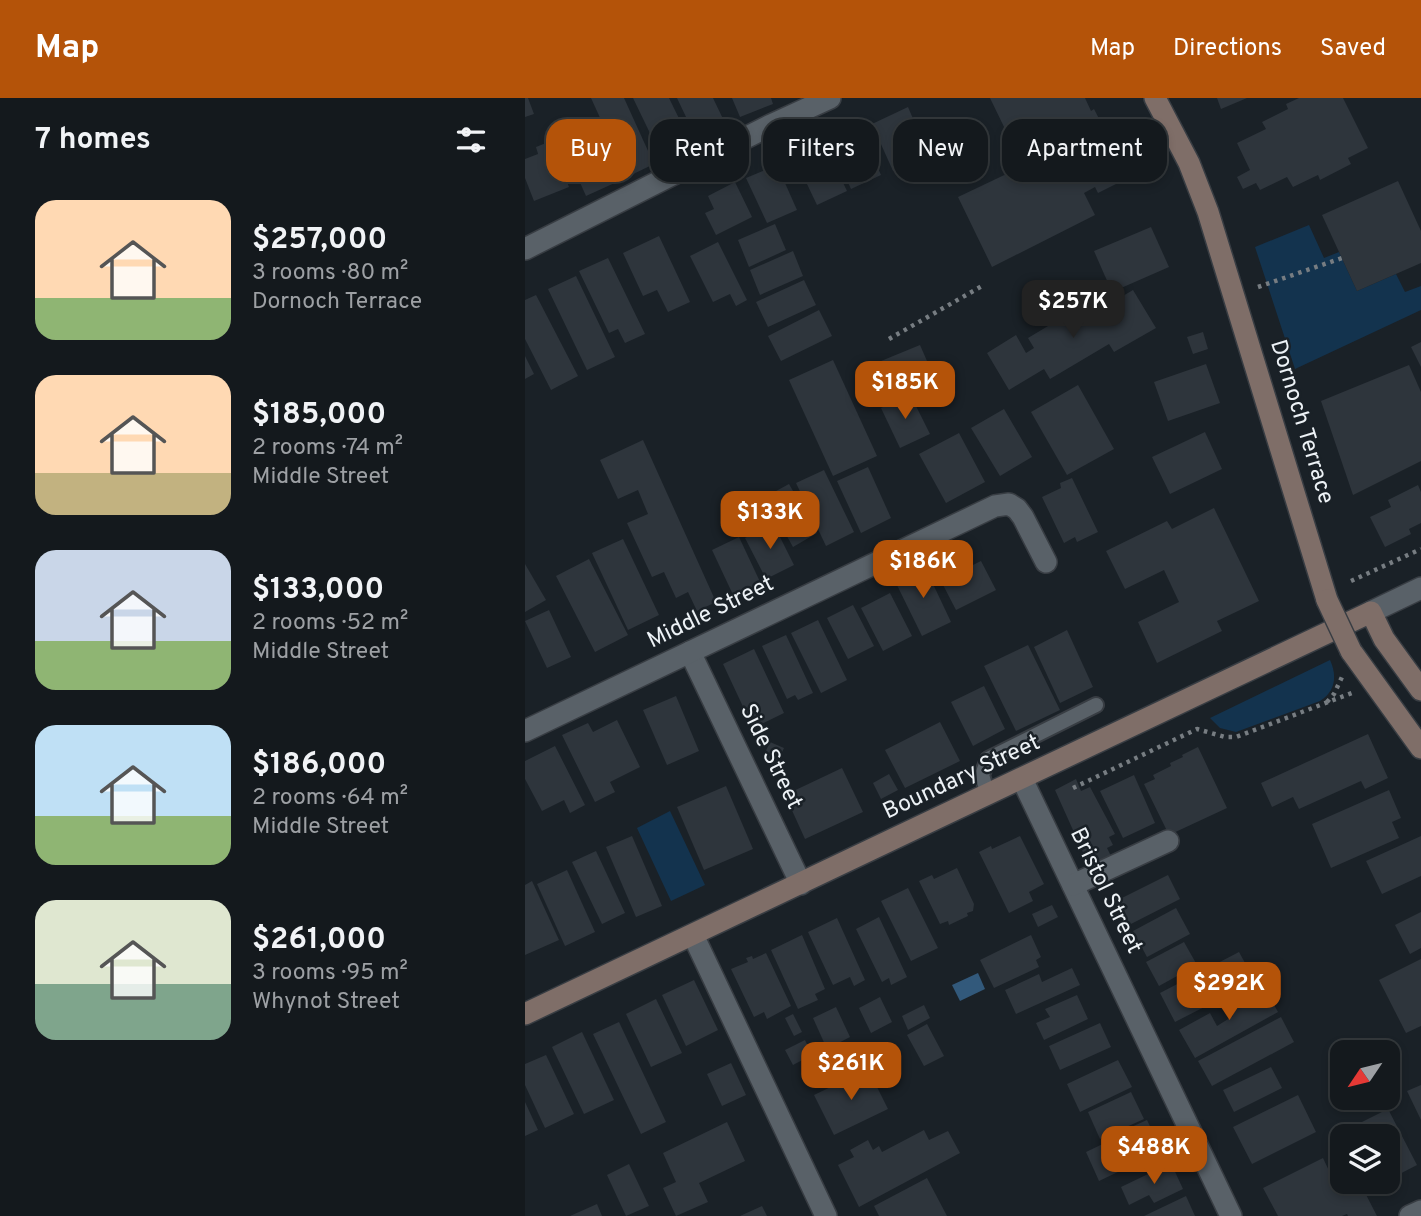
<!DOCTYPE html>
<meta charset="utf-8">
<style>
:root{--surface:#14191d;--page:#1d2226;--text:#f1f3f6;--muted:#9da0a4;--line:#33383b;--accent:#b45309}
body{margin:0;font-family:Overpass,sans-serif;background:var(--page);color:var(--text);height:100vh;display:flex;flex-direction:column;font-size:26px;white-space:nowrap}
*{box-sizing:border-box;margin:0}
p{font-size:23px;color:var(--muted)}
.icon{flex:none;width:38px;height:38px;fill:none;stroke:currentColor;stroke-width:2;stroke-linecap:round;stroke-linejoin:round}
.map{position:relative;flex:1;overflow:hidden}
.details{display:flex;flex-direction:column;background:var(--surface);width:525px}
.details>*{flex:none}
.hud{position:absolute;left:21px;top:21px;width:665px;height:63px;display:flex;gap:14px}
.needle{width:46px;rotate:235deg}
.controls{position:absolute;left:805px;top:942px;display:grid;gap:14px}
.controls a{display:grid;place-items:center;width:70px;height:70px;border-radius:14px;background:var(--surface);box-shadow:0 4px 10px #0003,0 0 0 2px var(--line);font-size:35px}
.price{position:absolute;translate:-50% -60px;padding:0 16px;border-radius:14px;background:var(--accent);color:#fff;font-size:23px;line-height:46px;filter:drop-shadow(0 2px 4px #0008)}
.price::after{content:'';position:absolute;left:50%;top:42px;width:21px;height:16px;margin-left:-10px;background:inherit;clip-path:polygon(0 0,100% 0,50% 100%)}
.price.selected{background:#222;color:#fff}
ul{padding:0;list-style:none}
li{display:flex;align-items:center;gap:21px;height:175px;padding:0 35px}
li span{display:grid;place-items:center;flex:none;width:196px;height:140px;border-radius:21px;color:#555}
li>.icon{margin-inline-start:auto}
span .icon{width:84px;height:84px;fill:#fffc;stroke-width:1}
li b{font-size:30px}
h2{display:flex;justify-content:space-between;align-items:center;height:84px;padding:0 35px;font-size:30px}
.pill{padding:0 24px;border-radius:21px;background:var(--surface);box-shadow:0 4px 10px #0003,0 0 0 2px var(--line);font-size:24px;line-height:63px}
.pill.selected{background:var(--accent);color:#fff}
header{display:flex;align-items:center;gap:42px;box-sizing:border-box;height:98px;padding:0 35px;background:var(--accent);color:#fff}
header strong{font-size:33px}
nav{display:flex;gap:38px;margin-inline-start:auto;font-size:24px}
main{display:flex;flex:1;min-height:0}
.map>svg:first-child{display:block}
.green{fill:#13334e}
.water{fill:#32597b}
.building{fill:#2e353c}
.lines{fill:none;stroke-linecap:round;stroke-linejoin:round}
.lane-casing{stroke:#383d43;stroke-width:18}
.street-casing{stroke:#383d43;stroke-width:24}
.secondary-casing{stroke:#383d43;stroke-width:24}
.path{stroke:#777d82;stroke-width:4.5;stroke-dasharray:3.5 5;stroke-linecap:butt}
.lane{stroke:#596168;stroke-width:14}
.street{stroke:#596168;stroke-width:21}
.secondary{stroke:#7f6e68;stroke-width:21}
.secondary-bridge-casing{stroke:#383d43;stroke-width:24;stroke-linecap:butt}
.secondary-bridge{stroke:#7f6e68;stroke-width:21}
.labels{text-anchor:middle;dominant-baseline:central;stroke-width:5;stroke-linejoin:round;paint-order:stroke}
.street-label{font-size:23px;fill:#edf2f6;stroke:#1a2127}
</style>
<header>
<strong>Map</strong>
<nav><a>Map</a><a>Directions</a><a>Saved</a></nav>
</header>
<main>
<section class="details">
<h2>7 homes<svg class="icon" aria-label="filters" viewBox="0 0 24 24"><path d="M4 7h16M4 17h16"/><circle cx="9" cy="7" r="2"/><circle cx="15" cy="17" r="2"/></svg></h2>
<ul>
<li><span style="background:linear-gradient(#ffd9b3 70%,#8fb573 0)"><svg class="icon" aria-label="home" viewBox="0 0 24 24"><path d="M3 11l9-7 9 7M6 9v11h12V9"/></svg></span><div><b>$257,000</b><p>3 rooms · 80 m²</p><p>Dornoch Terrace</p></div></li>
<li><span style="background:linear-gradient(#ffd9b3 70%,#c2b280 0)"><svg class="icon" aria-label="home" viewBox="0 0 24 24"><path d="M3 11l9-7 9 7M6 9v11h12V9"/></svg></span><div><b>$185,000</b><p>2 rooms · 74 m²</p><p>Middle Street</p></div></li>
<li><span style="background:linear-gradient(#c9d6e8 65%,#8fb573 0)"><svg class="icon" aria-label="home" viewBox="0 0 24 24"><path d="M3 11l9-7 9 7M6 9v11h12V9"/></svg></span><div><b>$133,000</b><p>2 rooms · 52 m²</p><p>Middle Street</p></div></li>
<li><span style="background:linear-gradient(#bfe0f5 65%,#8fb573 0)"><svg class="icon" aria-label="home" viewBox="0 0 24 24"><path d="M3 11l9-7 9 7M6 9v11h12V9"/></svg></span><div><b>$186,000</b><p>2 rooms · 64 m²</p><p>Middle Street</p></div></li>
<li><span style="background:linear-gradient(#dfe7d0 60%,#7fa58c 0)"><svg class="icon" aria-label="home" viewBox="0 0 24 24"><path d="M3 11l9-7 9 7M6 9v11h12V9"/></svg></span><div><b>$261,000</b><p>3 rooms · 95 m²</p><p>Whynot Street</p></div></li>
</ul>
</section>
<div class="map">
<svg width="896" height="1118" viewBox="0 0 896 1118">
<rect width="100%" height="100%" fill="#1a2127"/>
<g class="green">
<polygon points="784,127 799,160 814,154 832,193 871,176 880,194 896,188 896,212 770,271 730,149"/>
<path d="M805,562c7,15 6,31 -10,41l-84,31 -16,-4 -10,-10z"/>
<polygon points="145,713 180,787 146,803 112,730"/>
</g>
<polygon class="water" points="453,875 460,891 435,903 427,887"/>
<g class="building">
<polygon points="0,0 3,0 9,16 0,19"/>
<polygon points="66,0 99,0 129,66 102,79"/>
<polygon points="108,0 144,0 165,43 136,58"/>
<polygon points="152,0 188,0 199,23 190,28 191,31 171,40"/>
<polygon points="207,0 246,0 248,6 215,19"/>
<polygon points="465,0 560,0 566,13 569,11 584,40 574,45 595,84 573,95 570,89 559,95 570,117 467,169 433,99 498,68"/>
<polygon points="692,0 722,0 696,11"/>
<polygon points="774,0 818,0 843,50 823,60 826,66 795,82 793,77 768,89 762,79 735,92 731,85 718,91 712,79 725,72 712,45 741,31 737,24 763,11 761,6"/>
<polygon points="383,9 404,58 368,73 347,26"/>
<polygon points="69,29 94,83 61,98 37,44"/>
<polygon points="335,29 356,77 326,91 304,43"/>
<polygon points="26,43 44,89 9,103 0,80 0,61 13,56 11,49"/>
<polygon points="301,49 322,93 292,107 271,63"/>
<polygon points="252,67 272,112 242,125 221,80"/>
<polygon points="873,83 896,133 896,165 832,193 797,117"/>
<polygon points="210,84 227,119 191,137 180,115 189,111 183,98"/>
<polygon points="250,126 261,152 224,169 213,142"/>
<polygon points="626,129 644,169 587,194 569,153"/>
<polygon points="134,138 165,204 143,214 132,192 118,198 98,155"/>
<polygon points="193,144 222,202 211,208 205,196 188,204 165,158"/>
<polygon points="268,153 278,178 235,197 225,172"/>
<polygon points="83,160 120,236 100,245 93,231 84,235 54,173"/>
<polygon points="51,178 90,259 62,272 23,191"/>
<polygon points="279,182 291,207 243,229 231,204"/>
<polygon points="608,192 631,230 589,254 584,246 525,281 519,271 484,292 462,255 491,237 501,255 509,250 503,240 563,204 569,215"/>
<polygon points="11,197 53,278 26,292 0,241 0,202"/>
<polygon points="294,212 307,238 256,263 243,238"/>
<polygon points="678,234 683,251 668,256 662,239"/>
<polygon points="896,244 896,269 886,249"/>
<polygon points="395,247 409,279 353,302 339,270"/>
<polygon points="0,258 9,276 0,281"/>
<polygon points="308,262 352,358 308,378 264,282"/>
<polygon points="681,266 695,305 643,323 629,284"/>
<polygon points="884,267 896,294 896,363 828,397 796,303"/>
<polygon points="553,287 589,351 542,377 506,314"/>
<polygon points="385,296 405,336 375,350 356,310"/>
<polygon points="479,311 507,359 475,378 446,330"/>
<polygon points="680,334 697,371 645,396 627,359"/>
<polygon points="434,335 460,384 421,405 394,356"/>
<polygon points="118,342 191,504 172,513 163,494 151,500 139,474 127,479 102,425 123,416 113,392 93,401 75,362"/>
<polygon points="343,369 366,420 336,435 312,383"/>
<polygon points="299,372 329,434 301,448 271,385"/>
<polygon points="547,380 573,434 552,444 550,439 539,445 517,399 536,390 535,385"/>
<polygon points="264,386 292,435 268,449 240,399"/>
<polygon points="893,387 896,394 896,425 884,431 886,436 860,449 845,419 866,409 863,402"/>
<polygon points="689,410 734,503 692,523 697,533 632,565 613,524 654,504 639,472 600,491 581,453 642,423 647,431"/>
<polygon points="248,425 269,467 241,481 220,440"/>
<polygon points="214,439 237,488 210,501 187,452"/>
<polygon points="98,441 134,517 103,532 67,455"/>
<polygon points="64,461 103,537 70,554 31,478"/>
<polygon points="456,463 471,492 431,512 416,483"/>
<polygon points="0,466 21,502 0,514"/>
<polygon points="399,467 426,524 397,538 369,481"/>
<polygon points="365,495 387,538 358,553 336,510"/>
<polygon points="328,507 349,548 323,561 302,520"/>
<polygon points="24,512 46,559 22,570 0,523"/>
<polygon points="293,522 322,582 296,595 266,535"/>
<polygon points="542,532 568,589 535,605 509,549"/>
<polygon points="261,537 288,595 273,602 270,597 262,601 237,548"/>
<polygon points="503,547 535,612 491,633 459,568"/>
<polygon points="229,551 259,615 228,630 198,566"/>
<polygon points="459,588 480,631 448,648 426,604"/>
<polygon points="151,598 174,653 142,667 118,612"/>
<polygon points="92,622 115,669 85,684 90,694 70,704 37,637 63,625 68,634"/>
<polygon points="415,624 435,663 380,690 360,652"/>
<polygon points="843,636 863,680 840,691 836,683 774,711 768,699 747,709 736,685"/>
<polygon points="245,644 259,650 252,665 238,659"/>
<polygon points="30,648 60,707 45,715 39,702 17,713 0,681 0,663"/>
<polygon points="673,649 702,710 644,737 619,686 630,681 628,677 646,668 645,665 658,659 657,657"/>
<polygon points="317,670 338,714 280,741 260,697"/>
<polygon points="364,676 373,692 356,701 348,685"/>
<polygon points="609,677 630,725 598,740 575,693"/>
<polygon points="551,681 556,693 565,689 590,736 584,739 588,747 582,750 586,758 571,766 565,758 561,761 530,692"/>
<polygon points="201,688 228,751 179,772 152,709"/>
<polygon points="864,692 876,720 867,724 874,740 806,770 787,726"/>
<polygon points="107,738 137,808 111,819 81,749"/>
<polygon points="495,738 519,786 504,794 508,803 484,815 454,754 466,748 467,751"/>
<polygon points="896,738 896,778 857,796 841,763"/>
<polygon points="71,753 100,815 77,826 47,764"/>
<polygon points="432,770 449,806 448,813 442,815 443,818 424,827 423,823 415,826 394,783 407,777 409,781"/>
<polygon points="42,772 70,834 40,848 12,786"/>
<polygon points="643,777 655,801 604,827 591,803"/>
<polygon points="7,783 34,842 0,857 0,787"/>
<polygon points="383,790 413,850 386,863 356,803"/>
<polygon points="527,807 533,819 513,829 507,816"/>
<polygon points="651,810 665,836 622,859 608,833"/>
<polygon points="896,814 896,850 885,856 870,827"/>
<polygon points="354,819 382,879 366,887 364,880 357,884 331,831"/>
<polygon points="312,820 340,882 329,888 325,879 308,887 283,834"/>
<polygon points="277,837 300,891 290,896 293,902 273,911 246,852"/>
<polygon points="506,837 516,859 511,862 514,869 469,890 455,862"/>
<polygon points="659,844 672,867 634,888 621,864"/>
<polygon points="714,854 730,883 650,924 635,895"/>
<polygon points="241,855 266,908 242,921 239,914 229,919 206,871 223,864 221,860 227,858 228,861"/>
<polygon points="896,861 896,928 881,935 854,882"/>
<polygon points="547,870 555,887 491,916 480,892 514,876 517,884"/>
<polygon points="169,882 193,932 161,948 137,897"/>
<polygon points="738,887 753,914 670,960 654,932 685,915 692,928 708,918 702,907"/>
<polygon points="552,897 563,921 519,942 511,925 525,919 520,911"/>
<polygon points="355,899 367,924 346,935 334,910"/>
<polygon points="131,901 157,955 126,969 101,916"/>
<polygon points="399,907 405,920 383,932 377,918"/>
<polygon points="311,909 325,939 302,951 288,920"/>
<polygon points="268,916 277,934 269,938 260,920"/>
<polygon points="756,919 769,944 687,988 673,963"/>
<polygon points="94,924 141,1024 116,1036 68,936"/>
<polygon points="575,925 586,949 535,972 524,948"/>
<polygon points="402,926 419,958 399,968 382,937"/>
<polygon points="57,934 89,1002 59,1016 27,949"/>
<polygon points="280,942 287,957 268,967 260,952"/>
<polygon points="21,957 49,1016 20,1030 0,987 0,966"/>
<polygon points="593,962 607,989 555,1014 542,986"/>
<polygon points="206,965 221,997 197,1008 182,976"/>
<polygon points="746,969 757,990 709,1014 698,992"/>
<polygon points="343,971 363,1011 309,1037 289,997"/>
<polygon points="896,987 896,1022 882,993"/>
<polygon points="606,994 619,1021 575,1041 563,1014"/>
<polygon points="773,997 791,1034 727,1066 708,1029"/>
<polygon points="0,1004 13,1032 0,1038"/>
<polygon points="863,1011 892,1067 863,1082 863,1038 829,1038 825,1030"/>
<polygon points="622,1022 637,1053 574,1083 561,1054 586,1042 584,1039"/>
<polygon points="202,1024 220,1063 174,1085 183,1104 151,1118 138,1090 151,1084 138,1055"/>
<polygon points="399,1032 404,1042 423,1033 435,1055 334,1109 313,1067 329,1059 325,1052 343,1042 348,1052 354,1048 357,1054"/>
<polygon points="798,1060 806,1077 817,1071 817,1083 834,1083 852,1118 823,1118 822,1116 817,1118 753,1118 738,1090"/>
<polygon points="646,1065 658,1091 629,1105 624,1097 604,1107 596,1089"/>
<polygon points="104,1066 124,1108 101,1118 82,1077"/>
<polygon points="402,1080 422,1118 354,1118 349,1108"/>
<polygon points="661,1098 670,1118 619,1118"/>
<polygon points="72,1106 77,1118 45,1118"/>
<polygon points="237,1108 242,1118 215,1118"/>
</g>
<g class="lines">
<defs>
<polyline id="lane" points="463,697 457,677 463,661 571,607"/>
<g id="street">
<polyline points="0,151 246,27 305,0"/>
<polyline points="846,514 896,490"/>
<polyline points="165,554 276,786"/>
<polyline points="0,633 470,408 484,406 492,411 498,419 521,464"/>
<polyline points="497,681 706,1118"/>
<polyline points="548,787 643,743"/>
<polyline points="168,837 301,1118"/>
<polyline points="885,1118 896,1113"/>
</g>
<g id="secondary">
<polyline points="630,0 664,65 683,114 802,502"/>
<polyline points="826,553 896,650"/>
<polyline points="0,916 846,514 859,541 896,592"/>
</g>
</defs>
<use href="#lane" class="lane-casing"/>
<use href="#street" class="street-casing"/>
<use href="#secondary" class="secondary-casing"/>
<g class="path">
<polyline points="733,189 817,160"/>
<polyline points="364,241 457,188"/>
<polyline points="826,483 896,451"/>
<polyline points="802,604 809,596 817,579"/>
<polyline points="548,690 672,631 700,639 711,639 827,595"/>
</g>
<use href="#lane" class="lane"/>
<use href="#street" class="street"/>
<use href="#secondary" class="secondary"/>
<defs>
<polyline id="secondary-bridge" points="802,502 826,553"/>
</defs>
<use href="#secondary-bridge" class="secondary-bridge-casing"/>
<use href="#secondary-bridge" class="secondary-bridge"/>
</g>
<g class="labels">
<g class="street-label">
<text transform="translate(776 324) rotate(73)">Dornoch Terrace</text>
<text transform="translate(186 515) rotate(-26)">Middle Street</text>
<text transform="translate(245 659) rotate(64)">Side Street</text>
<text transform="translate(437 680) rotate(-25)">Boundary Street</text>
<text transform="translate(580 793) rotate(64)">Bristol Street</text>
</g>
</g>
</svg>
<div class="controls">
<a><svg class="needle" viewBox="-14 -14 28 28"><path d="M0-13l5 13h-10z" fill="#e53935"/><path d="M0 13l5-13h-10z" fill="#9da0a4"/></svg></a>
<a><svg class="icon" aria-label="layers" viewBox="0 0 24 24"><path d="M12 4l9 5-9 5-9-5zM3 14l9 5 9-5"/></svg></a>
</div>
<b class="price selected" style="left:548px;top:242px">$257K</b>
<b class="price" style="left:380px;top:323px">$185K</b>
<b class="price" style="left:245px;top:453px">$133K</b>
<b class="price" style="left:398px;top:502px">$186K</b>
<b class="price" style="left:704px;top:924px">$292K</b>
<b class="price" style="left:326px;top:1004px">$261K</b>
<b class="price" style="left:629px;top:1088px">$488K</b>
<div class="hud">
<a class="pill selected">Buy</a>
<a class="pill">Rent</a>
<a class="pill">Filters</a>
<a class="pill">New</a>
<a class="pill">Apartment</a>
</div>
</div>
</main>
